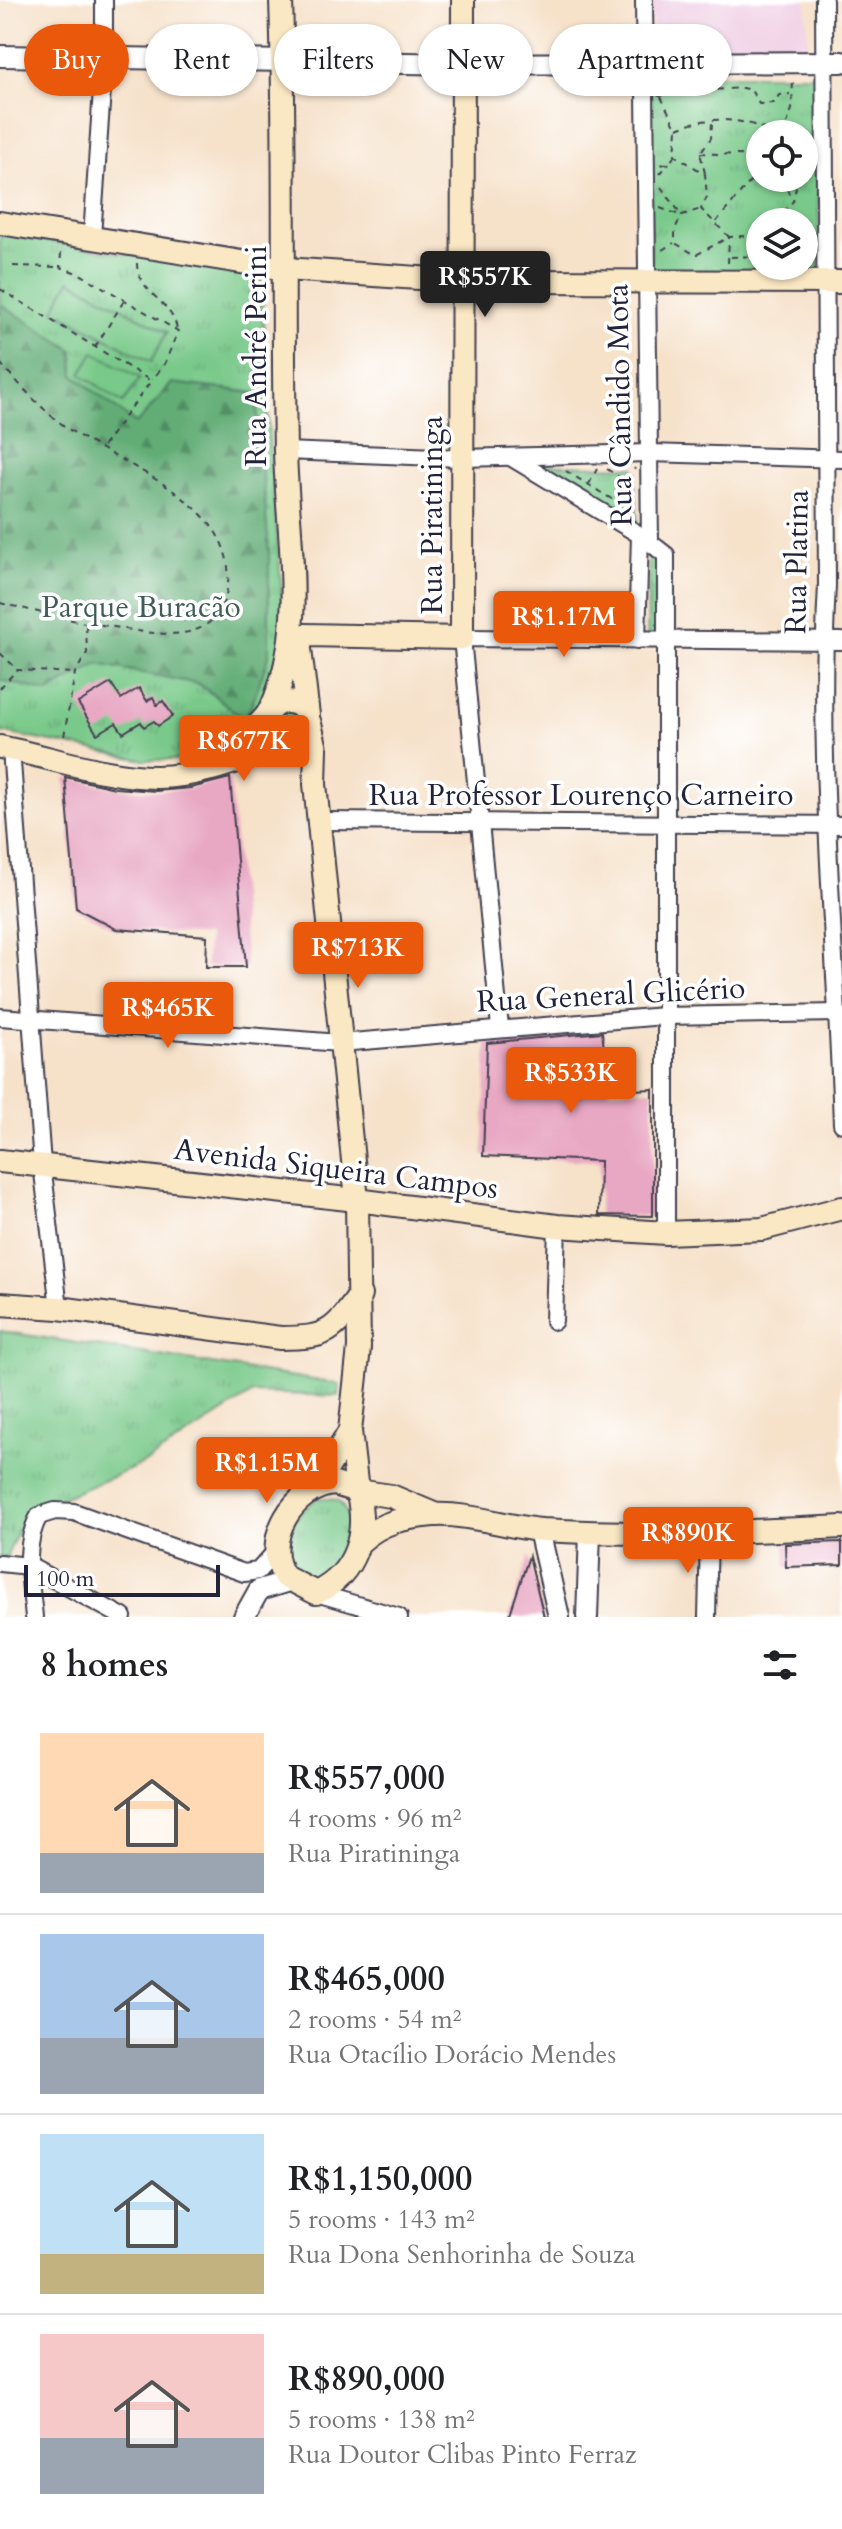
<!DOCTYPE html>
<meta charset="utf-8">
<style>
:root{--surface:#fff;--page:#f6f6f6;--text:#202124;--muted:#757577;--line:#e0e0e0;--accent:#ea580c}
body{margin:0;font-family:Cardo,serif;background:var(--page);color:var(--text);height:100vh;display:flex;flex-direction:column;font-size:30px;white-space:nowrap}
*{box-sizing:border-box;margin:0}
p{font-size:26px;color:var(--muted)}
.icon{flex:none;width:44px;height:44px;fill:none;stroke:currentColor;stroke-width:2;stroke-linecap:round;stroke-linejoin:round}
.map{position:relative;height:1617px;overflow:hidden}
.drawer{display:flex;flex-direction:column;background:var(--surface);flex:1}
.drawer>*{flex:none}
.banner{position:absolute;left:24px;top:24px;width:794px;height:72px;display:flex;gap:16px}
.controls{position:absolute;left:746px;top:120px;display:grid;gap:16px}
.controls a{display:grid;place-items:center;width:72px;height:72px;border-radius:50%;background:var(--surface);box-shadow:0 2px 6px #0004;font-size:40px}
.scale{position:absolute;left:24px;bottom:20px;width:196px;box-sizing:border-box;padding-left:8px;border:4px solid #22223b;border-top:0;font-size:22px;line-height:28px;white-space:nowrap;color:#22223b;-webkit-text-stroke:6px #fff;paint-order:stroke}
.price{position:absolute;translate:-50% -68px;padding:0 18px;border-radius:8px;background:var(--accent);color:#fff;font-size:26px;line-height:52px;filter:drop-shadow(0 2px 4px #0008)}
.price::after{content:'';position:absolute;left:50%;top:48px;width:24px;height:18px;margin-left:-12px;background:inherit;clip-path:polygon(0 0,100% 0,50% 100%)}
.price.active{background:#222;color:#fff}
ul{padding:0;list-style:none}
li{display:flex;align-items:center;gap:24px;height:200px;padding:0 40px}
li+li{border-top:2px solid var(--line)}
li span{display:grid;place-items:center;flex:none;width:224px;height:160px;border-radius:0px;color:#555}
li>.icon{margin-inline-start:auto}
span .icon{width:96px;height:96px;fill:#fffc;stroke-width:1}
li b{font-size:34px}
h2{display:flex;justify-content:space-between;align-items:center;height:96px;padding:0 40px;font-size:34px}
.tag{padding:0 28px;border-radius:36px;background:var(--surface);box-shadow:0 2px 6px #0004;font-size:28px;line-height:72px}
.tag.active{background:var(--accent);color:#fff}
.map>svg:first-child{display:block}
.built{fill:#f0d0e5}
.grass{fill:url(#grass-tufts);stroke:#4e7662;stroke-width:2;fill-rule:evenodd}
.forest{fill:url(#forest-firs);stroke:#426858;stroke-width:2}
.pitch{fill:#79c98a;stroke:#4e7662;stroke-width:2}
.building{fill:#e8a7c3}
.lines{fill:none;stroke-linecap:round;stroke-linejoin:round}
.minor-casing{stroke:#423f50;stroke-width:20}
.tertiary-casing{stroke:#423f50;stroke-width:24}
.secondary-casing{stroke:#423f50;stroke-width:26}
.path{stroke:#423f50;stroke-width:2;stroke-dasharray:6 6;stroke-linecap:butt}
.minor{stroke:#fff;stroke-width:16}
.tertiary{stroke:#fff;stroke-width:20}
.secondary{stroke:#fae7c3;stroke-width:22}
.labels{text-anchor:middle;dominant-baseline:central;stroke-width:7;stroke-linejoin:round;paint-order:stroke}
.street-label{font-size:30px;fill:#22223b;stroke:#fff}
.park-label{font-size:30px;fill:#405c57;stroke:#fff}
</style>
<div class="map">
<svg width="842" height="1617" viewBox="0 0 842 1617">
<defs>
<pattern id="grass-tufts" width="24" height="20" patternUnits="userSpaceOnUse" patternTransform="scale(2)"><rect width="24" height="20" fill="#79c98a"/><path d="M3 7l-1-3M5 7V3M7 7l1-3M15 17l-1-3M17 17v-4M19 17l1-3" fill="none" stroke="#68ac78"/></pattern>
<pattern id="forest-firs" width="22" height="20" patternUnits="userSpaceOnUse" patternTransform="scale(2)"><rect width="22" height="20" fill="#62ad76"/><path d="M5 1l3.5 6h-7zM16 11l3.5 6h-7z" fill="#508c62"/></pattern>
</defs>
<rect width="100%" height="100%" fill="#fff"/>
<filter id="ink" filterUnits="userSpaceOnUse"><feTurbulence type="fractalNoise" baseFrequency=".0125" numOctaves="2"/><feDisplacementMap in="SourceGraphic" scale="16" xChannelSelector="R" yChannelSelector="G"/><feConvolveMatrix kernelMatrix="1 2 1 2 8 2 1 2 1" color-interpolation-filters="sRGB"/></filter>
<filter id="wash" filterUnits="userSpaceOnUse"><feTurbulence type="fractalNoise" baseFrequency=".006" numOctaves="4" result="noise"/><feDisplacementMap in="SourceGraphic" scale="32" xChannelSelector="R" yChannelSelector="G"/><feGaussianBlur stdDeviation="1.8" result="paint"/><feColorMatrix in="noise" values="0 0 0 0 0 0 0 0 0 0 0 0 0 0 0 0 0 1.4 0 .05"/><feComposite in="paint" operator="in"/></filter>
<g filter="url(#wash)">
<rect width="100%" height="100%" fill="#f6e1c9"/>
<polygon class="built" points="652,0 806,0 808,47 653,47"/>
<g class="grass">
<path d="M647,75h171l1,199 -168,1zM760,134h44v44h-44zM760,222h44v44h-44z"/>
<polygon points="0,234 261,276 270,453 285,628 267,694 236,733 215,748 180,760 144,760 0,732"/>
<polygon points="536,464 634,467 638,523"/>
<polygon points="649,555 660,563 661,636 647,637"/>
<circle cx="288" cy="725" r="15"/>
<polygon points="0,1331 340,1384 339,1396 253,1393 143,1464 26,1513 6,1558 0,1557"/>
<path d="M316,1498l21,2c18,16 14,47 0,67 -4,6 -14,11 -21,16l-16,-2 -20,-31 13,-29z"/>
</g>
<polygon class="forest" points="0,304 73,350 74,375 136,424 172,383 256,393 269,551 269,656 246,720 199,684 98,664 48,692 0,680"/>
<g class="pitch">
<polygon points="70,280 167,332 151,362 54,310"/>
<polygon points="94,352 140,378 123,403 81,374"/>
</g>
<g id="blocks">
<g class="building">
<polygon points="111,683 121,699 139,688 147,701 153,697 157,705 163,701 173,716 158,726 154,721 144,727 141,722 123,733 116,723 97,734 78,703"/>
<polygon points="65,777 115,788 156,791 191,788 230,778 246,967 206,967 207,936 116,929 76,908"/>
<polygon points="602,1032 609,1091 653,1089 653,1216 599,1215 600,1161 483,1156 487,1043"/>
<polygon points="842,1542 842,1565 786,1567 785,1544"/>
<polygon points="529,1556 544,1617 509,1617"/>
</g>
</g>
</g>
<g filter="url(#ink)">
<use href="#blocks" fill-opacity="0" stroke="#423f50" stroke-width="2"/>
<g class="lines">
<defs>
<g id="minor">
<polyline points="644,0 650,542"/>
<path d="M824,0l3,585c-10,179 9,360 15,539"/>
<polyline points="92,237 104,60 104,0"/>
<polyline points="285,451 462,458 649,453 842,459"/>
<polyline points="512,458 640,535 666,555 666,1233"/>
<polyline points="637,640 640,535"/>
<polyline points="11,749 42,1164 59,1308"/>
<polyline points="319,821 842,825"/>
<polyline points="0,1017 340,1043 664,1016 838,1013"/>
<polyline points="500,1028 462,638 842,641"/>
<polyline points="554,1321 557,1226"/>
<polyline points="0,1563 29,1566 123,1617"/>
<polyline points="316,1593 399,1617"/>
<path d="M34,1617c-3,-33 -12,-71 5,-101l16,-5 19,1 170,61 14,-2 18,-20"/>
<polyline points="707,1617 709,1534"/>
</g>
<g id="tertiary">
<polyline points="0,56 463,64 842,62"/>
<polyline points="539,1530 559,1617"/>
<polyline points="244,1617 259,1590 289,1581"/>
<polyline points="587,1617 590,1532"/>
</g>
<g id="secondary">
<polyline points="0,223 285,269 463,281 842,282"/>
<circle cx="287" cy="724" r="22"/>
<path d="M271,709c37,-82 16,-172 14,-259 -3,-150 1,-300 -4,-450"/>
<polyline points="308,715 300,649 300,640 305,635 462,638 463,0"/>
<polyline points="310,724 316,749 315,784 357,1200 359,1348 350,1431 357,1491 391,1496 436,1515"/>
<path d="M0,747c51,10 105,30 157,30 43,0 85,-18 125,-31"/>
<polyline points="209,762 248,736 266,716"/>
<polyline points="0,1161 357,1200 557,1226 666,1233 762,1229 842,1208"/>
<path d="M0,1304l59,4 221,30c48,0 53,-6 80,-43"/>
<path d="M335,1484l22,7c11,41 0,82 -41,102l-31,-16c-25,-35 9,-91 50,-93z"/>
<polyline points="316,1487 350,1431"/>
<path d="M361,1541c22,-20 43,-23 72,-26 37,-2 73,12 109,15 100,6 200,2 300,-3"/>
</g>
</defs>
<use href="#minor" class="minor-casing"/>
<use href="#tertiary" class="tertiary-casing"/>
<use href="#secondary" class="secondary-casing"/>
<g class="path">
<polyline points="683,79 682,92 742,88 751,90 759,104 774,103 779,95 790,94"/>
<polyline points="658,96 682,92"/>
<polyline points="661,97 677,129 675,155 705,174 707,197 701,209 729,237 696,255 675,243 675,229 682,215 701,209"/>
<path d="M678,128c28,-13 70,-10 96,6"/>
<polyline points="792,134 786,127 792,109 793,79"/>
<polyline points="804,151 804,150"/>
<polyline points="700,153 756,156 760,165"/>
<polyline points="661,165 669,163 675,156"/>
<polyline points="705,173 700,153 711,138 712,123"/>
<polyline points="660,174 669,163"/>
<polyline points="782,178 791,198"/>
<polyline points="661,187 681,214"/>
<polyline points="660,208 680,215"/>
<polyline points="716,222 750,182 782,182"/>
<polyline points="776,222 793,201 798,178"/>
<polyline points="804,239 809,224"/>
<polyline points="662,250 674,243"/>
<polyline points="61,253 60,267 80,274 178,331 165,363 152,380"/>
<polyline points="731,257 760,256"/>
<path d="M137,263c0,30 36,38 40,67"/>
<polyline points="728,263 729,237 760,235"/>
<polyline points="13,266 59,267"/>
<polyline points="0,289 151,381 102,447"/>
<polyline points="95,347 124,301"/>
<path d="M0,363c23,25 47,53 76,71 56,36 166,73 151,156 -14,69 -92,37 -141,33l1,30 -12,20 -12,69"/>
<polyline points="607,469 635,487"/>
<polyline points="566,471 636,514"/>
<polyline points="589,484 597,469"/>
<polyline points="618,502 635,468"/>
<polyline points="0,603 85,623"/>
<polyline points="0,653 17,669"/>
<polyline points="0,688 17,670 75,673"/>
</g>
<use href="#minor" class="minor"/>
<use href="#tertiary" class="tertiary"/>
<use href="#secondary" class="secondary"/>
</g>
</g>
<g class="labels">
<g class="street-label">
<text transform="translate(256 356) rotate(-90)">Rua André Perini</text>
<text transform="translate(620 405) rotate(-91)">Rua Cândido Mota</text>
<text transform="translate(432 515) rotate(-90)">Rua Piratininga</text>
<text transform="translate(797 562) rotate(-89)">Rua Platina</text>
<text x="581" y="795">Rua Professor Lourenço Carneiro</text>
<text transform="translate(611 995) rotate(-3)">Rua General Glicério</text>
<text transform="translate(336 1169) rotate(7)">Avenida Siqueira Campos</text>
</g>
<g class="park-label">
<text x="141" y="607">Parque Buracão</text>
</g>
</g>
</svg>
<div class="controls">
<a><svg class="icon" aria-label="locate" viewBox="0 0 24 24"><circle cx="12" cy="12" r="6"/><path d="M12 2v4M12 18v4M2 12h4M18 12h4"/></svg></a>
<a><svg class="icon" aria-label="layers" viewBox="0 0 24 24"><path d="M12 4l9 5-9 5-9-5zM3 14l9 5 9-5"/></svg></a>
</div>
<div class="scale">100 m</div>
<b class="price active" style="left:485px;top:319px">R$557K</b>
<b class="price" style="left:564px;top:659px">R$1.17M</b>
<b class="price" style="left:244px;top:783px">R$677K</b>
<b class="price" style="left:358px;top:990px">R$713K</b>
<b class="price" style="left:168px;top:1050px">R$465K</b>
<b class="price" style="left:571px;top:1115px">R$533K</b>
<b class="price" style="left:267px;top:1505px">R$1.15M</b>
<b class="price" style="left:688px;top:1575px">R$890K</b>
<div class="banner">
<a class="tag active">Buy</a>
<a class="tag">Rent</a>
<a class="tag">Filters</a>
<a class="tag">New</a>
<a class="tag">Apartment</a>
</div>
</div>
<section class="drawer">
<h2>8 homes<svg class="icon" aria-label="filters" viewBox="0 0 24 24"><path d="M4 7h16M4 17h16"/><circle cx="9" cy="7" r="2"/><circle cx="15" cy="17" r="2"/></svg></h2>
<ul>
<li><span style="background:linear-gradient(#ffd9b3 75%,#9aa5b1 0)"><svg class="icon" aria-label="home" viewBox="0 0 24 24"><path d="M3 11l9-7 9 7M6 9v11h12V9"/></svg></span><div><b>R$557,000</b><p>4 rooms · 96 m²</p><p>Rua Piratininga</p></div></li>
<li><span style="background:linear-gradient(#a9c7e8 65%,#9aa5b1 0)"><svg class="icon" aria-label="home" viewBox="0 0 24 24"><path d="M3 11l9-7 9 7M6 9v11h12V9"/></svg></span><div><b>R$465,000</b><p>2 rooms · 54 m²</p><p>Rua Otacílio Dorácio Mendes</p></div></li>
<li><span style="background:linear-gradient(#bfe0f5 75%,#c2b280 0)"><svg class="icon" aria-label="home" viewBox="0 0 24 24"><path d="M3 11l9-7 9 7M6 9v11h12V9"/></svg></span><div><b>R$1,150,000</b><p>5 rooms · 143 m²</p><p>Rua Dona Senhorinha de Souza</p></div></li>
<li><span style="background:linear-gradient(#f6c9c9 65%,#9aa5b1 0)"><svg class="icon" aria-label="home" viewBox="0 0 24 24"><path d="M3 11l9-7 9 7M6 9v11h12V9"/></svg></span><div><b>R$890,000</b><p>5 rooms · 138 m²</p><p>Rua Doutor Clibas Pinto Ferraz</p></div></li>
</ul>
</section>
